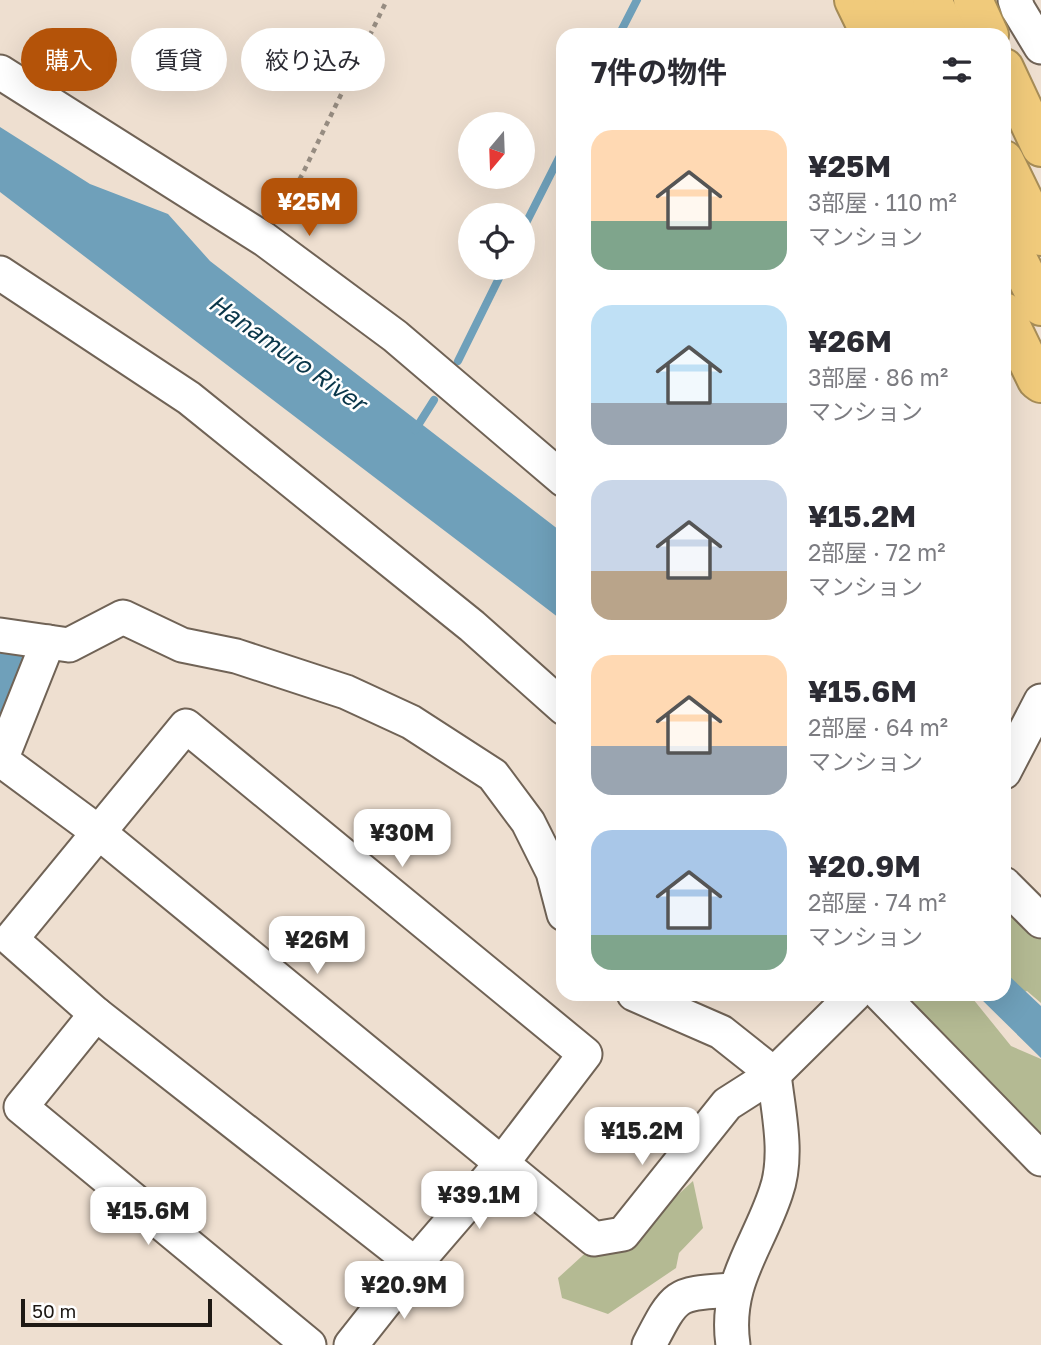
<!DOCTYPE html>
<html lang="ja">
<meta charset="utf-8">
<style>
:root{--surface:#fff;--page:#f2f2f3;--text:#2b2b33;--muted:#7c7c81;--accent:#b45309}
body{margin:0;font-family:"Golos Text","Noto Sans JP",sans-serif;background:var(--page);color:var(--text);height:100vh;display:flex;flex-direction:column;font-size:26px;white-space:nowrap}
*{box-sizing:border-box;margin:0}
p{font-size:23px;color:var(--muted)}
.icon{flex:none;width:38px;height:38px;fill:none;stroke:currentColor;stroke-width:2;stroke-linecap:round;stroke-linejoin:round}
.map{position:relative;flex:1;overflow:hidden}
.sheet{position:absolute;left:556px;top:28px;width:455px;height:973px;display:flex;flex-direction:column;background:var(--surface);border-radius:21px;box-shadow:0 7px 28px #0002}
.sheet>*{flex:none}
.top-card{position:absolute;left:21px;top:28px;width:430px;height:63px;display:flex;gap:14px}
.needle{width:46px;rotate:199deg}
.controls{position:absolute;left:458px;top:112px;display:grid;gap:14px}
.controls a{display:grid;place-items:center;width:77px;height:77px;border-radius:50%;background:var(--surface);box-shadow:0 7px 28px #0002;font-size:35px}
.scale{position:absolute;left:21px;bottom:18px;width:191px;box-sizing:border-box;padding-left:7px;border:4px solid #1e1914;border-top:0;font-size:19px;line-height:24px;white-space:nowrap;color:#1e1914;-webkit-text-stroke:5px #fff;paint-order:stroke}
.price{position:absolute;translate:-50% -60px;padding:0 16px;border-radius:14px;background:#fff;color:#222;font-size:23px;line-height:46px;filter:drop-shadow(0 2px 4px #0008)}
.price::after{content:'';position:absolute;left:50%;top:42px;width:21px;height:16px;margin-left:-10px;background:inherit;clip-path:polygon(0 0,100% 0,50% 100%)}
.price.on{background:var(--accent);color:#fff}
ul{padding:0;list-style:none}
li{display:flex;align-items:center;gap:21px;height:175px;padding:0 35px}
li span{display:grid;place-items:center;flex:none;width:196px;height:140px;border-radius:21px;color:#555}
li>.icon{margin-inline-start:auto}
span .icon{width:84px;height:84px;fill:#fffc;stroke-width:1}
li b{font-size:30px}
h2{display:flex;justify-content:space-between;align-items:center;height:84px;padding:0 35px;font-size:30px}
.tag{padding:0 24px;border-radius:32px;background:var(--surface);box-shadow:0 7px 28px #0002;font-size:24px;line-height:63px}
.tag.on{background:var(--accent);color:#fff}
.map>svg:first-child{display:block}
.green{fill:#b4ba93}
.water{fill:#6fa0ba}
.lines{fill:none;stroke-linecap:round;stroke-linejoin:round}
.stream{stroke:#6fa0ba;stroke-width:8}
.minor-casing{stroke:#706356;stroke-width:37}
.highway-casing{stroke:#a68c57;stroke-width:42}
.path{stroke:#968c81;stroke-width:4.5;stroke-dasharray:5 5;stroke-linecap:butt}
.minor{stroke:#fff;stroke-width:33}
.highway{stroke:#f0ca7b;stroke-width:38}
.labels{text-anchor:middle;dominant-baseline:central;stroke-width:5;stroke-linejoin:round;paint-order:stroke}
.water-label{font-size:24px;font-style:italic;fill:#093649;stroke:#fff}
</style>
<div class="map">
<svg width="1041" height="1345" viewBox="0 0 1041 1345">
<rect width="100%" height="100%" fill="#eedfd0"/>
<g class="green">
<polygon points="1005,904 1041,940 1041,1003 1027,991 1015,996 1004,994"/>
<polygon points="896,994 969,994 1011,1046 1041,1059 1041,1138"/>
<polygon points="693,1181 703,1228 679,1253 676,1268 608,1314 562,1298 558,1278 592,1247 625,1243"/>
</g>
<g class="water">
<polygon points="0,127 90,184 168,214 210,261 563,533 563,621 0,192"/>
<polygon points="0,641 41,646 0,750"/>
<polygon points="1005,972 1041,1006 1041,1058 976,994 1004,994"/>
</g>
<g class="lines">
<g class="stream">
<polyline points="619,35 637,0"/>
<polyline points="523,229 564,148"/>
<polyline points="458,361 504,268"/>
<polyline points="415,430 434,400"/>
</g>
<defs>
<g id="minor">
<polyline points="1015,0 1018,9 1041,47"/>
<polyline points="0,72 264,239 395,336 564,480"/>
<polyline points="0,273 189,398 472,626 564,708"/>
<polyline points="0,635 69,645 123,617 182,645 236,656 346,692 411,722 493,775 528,822 553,872 564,914"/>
<polyline points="48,642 1,760 97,831 594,1239 623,1234 727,1104 774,1074 855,994"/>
<polyline points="1004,772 1041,701"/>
<polyline points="1004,884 1041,921"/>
<path d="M634,994l87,38 53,42c4,37 15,81 2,118 -18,55 -52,91 -43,153"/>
<polyline points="880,994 1041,1159"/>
<polyline points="96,1014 11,939 186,726 585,1054 502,1163 415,1264 351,1345"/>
<polyline points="309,1345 21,1107 96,1014 415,1264"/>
<path d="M649,1345c28,-54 26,-51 85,-55"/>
</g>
<g id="highway">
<polyline points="854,0 871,35"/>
<polyline points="894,0 911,35"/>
<polyline points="932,0 948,35"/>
<polyline points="973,0 989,35"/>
<polyline points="1004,68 1041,147"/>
<polyline points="1004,160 1041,236"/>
<polyline points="1004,232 1041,306"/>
<polyline points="1004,312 1037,380 1041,383"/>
</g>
</defs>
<use href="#minor" class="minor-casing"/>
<use href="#highway" class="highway-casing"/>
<polyline class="path" points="279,214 302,175 387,0"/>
<use href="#minor" class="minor"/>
<use href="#highway" class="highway"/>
</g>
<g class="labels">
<g class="water-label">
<text transform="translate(288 352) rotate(35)">Hanamuro River</text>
</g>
</g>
</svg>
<div class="controls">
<a><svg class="needle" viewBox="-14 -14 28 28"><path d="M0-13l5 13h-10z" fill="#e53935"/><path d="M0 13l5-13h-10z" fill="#7c7c81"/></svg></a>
<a><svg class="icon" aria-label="locate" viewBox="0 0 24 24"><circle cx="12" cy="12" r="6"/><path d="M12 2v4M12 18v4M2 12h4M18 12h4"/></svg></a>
</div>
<div class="scale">50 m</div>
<b class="price on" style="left:309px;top:238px">¥25M</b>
<b class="price" style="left:402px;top:869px">¥30M</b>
<b class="price" style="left:317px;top:976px">¥26M</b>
<b class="price" style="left:642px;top:1167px">¥15.2M</b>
<b class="price" style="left:479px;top:1231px">¥39.1M</b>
<b class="price" style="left:148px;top:1247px">¥15.6M</b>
<b class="price" style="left:404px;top:1321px">¥20.9M</b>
<div class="top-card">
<a class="tag on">購入</a>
<a class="tag">賃貸</a>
<a class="tag">絞り込み</a>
</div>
<section class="sheet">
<h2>7件の物件<svg class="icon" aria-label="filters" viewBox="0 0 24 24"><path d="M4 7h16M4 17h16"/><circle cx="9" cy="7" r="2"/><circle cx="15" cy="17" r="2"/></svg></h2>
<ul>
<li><span style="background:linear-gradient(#ffd9b3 65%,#7fa58c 0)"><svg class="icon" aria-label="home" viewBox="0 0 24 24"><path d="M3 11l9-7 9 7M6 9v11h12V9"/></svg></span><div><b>¥25M</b><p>3部屋 · 110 m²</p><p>マンション</p></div></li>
<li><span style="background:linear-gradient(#bfe0f5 70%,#9aa5b1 0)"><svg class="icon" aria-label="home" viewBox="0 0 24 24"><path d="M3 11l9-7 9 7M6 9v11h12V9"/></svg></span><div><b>¥26M</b><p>3部屋 · 86 m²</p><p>マンション</p></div></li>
<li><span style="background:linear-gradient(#c9d6e8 65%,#b9a48a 0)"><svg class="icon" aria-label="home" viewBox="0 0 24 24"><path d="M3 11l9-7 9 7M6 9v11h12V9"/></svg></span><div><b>¥15.2M</b><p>2部屋 · 72 m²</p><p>マンション</p></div></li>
<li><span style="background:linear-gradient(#ffd9b3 65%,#9aa5b1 0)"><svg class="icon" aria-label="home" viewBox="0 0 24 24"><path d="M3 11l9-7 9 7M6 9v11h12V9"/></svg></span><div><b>¥15.6M</b><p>2部屋 · 64 m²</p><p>マンション</p></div></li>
<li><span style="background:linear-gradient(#a9c7e8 75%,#7fa58c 0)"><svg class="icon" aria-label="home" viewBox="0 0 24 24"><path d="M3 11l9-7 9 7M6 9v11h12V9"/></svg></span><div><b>¥20.9M</b><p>2部屋 · 74 m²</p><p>マンション</p></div></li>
</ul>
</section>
</div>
